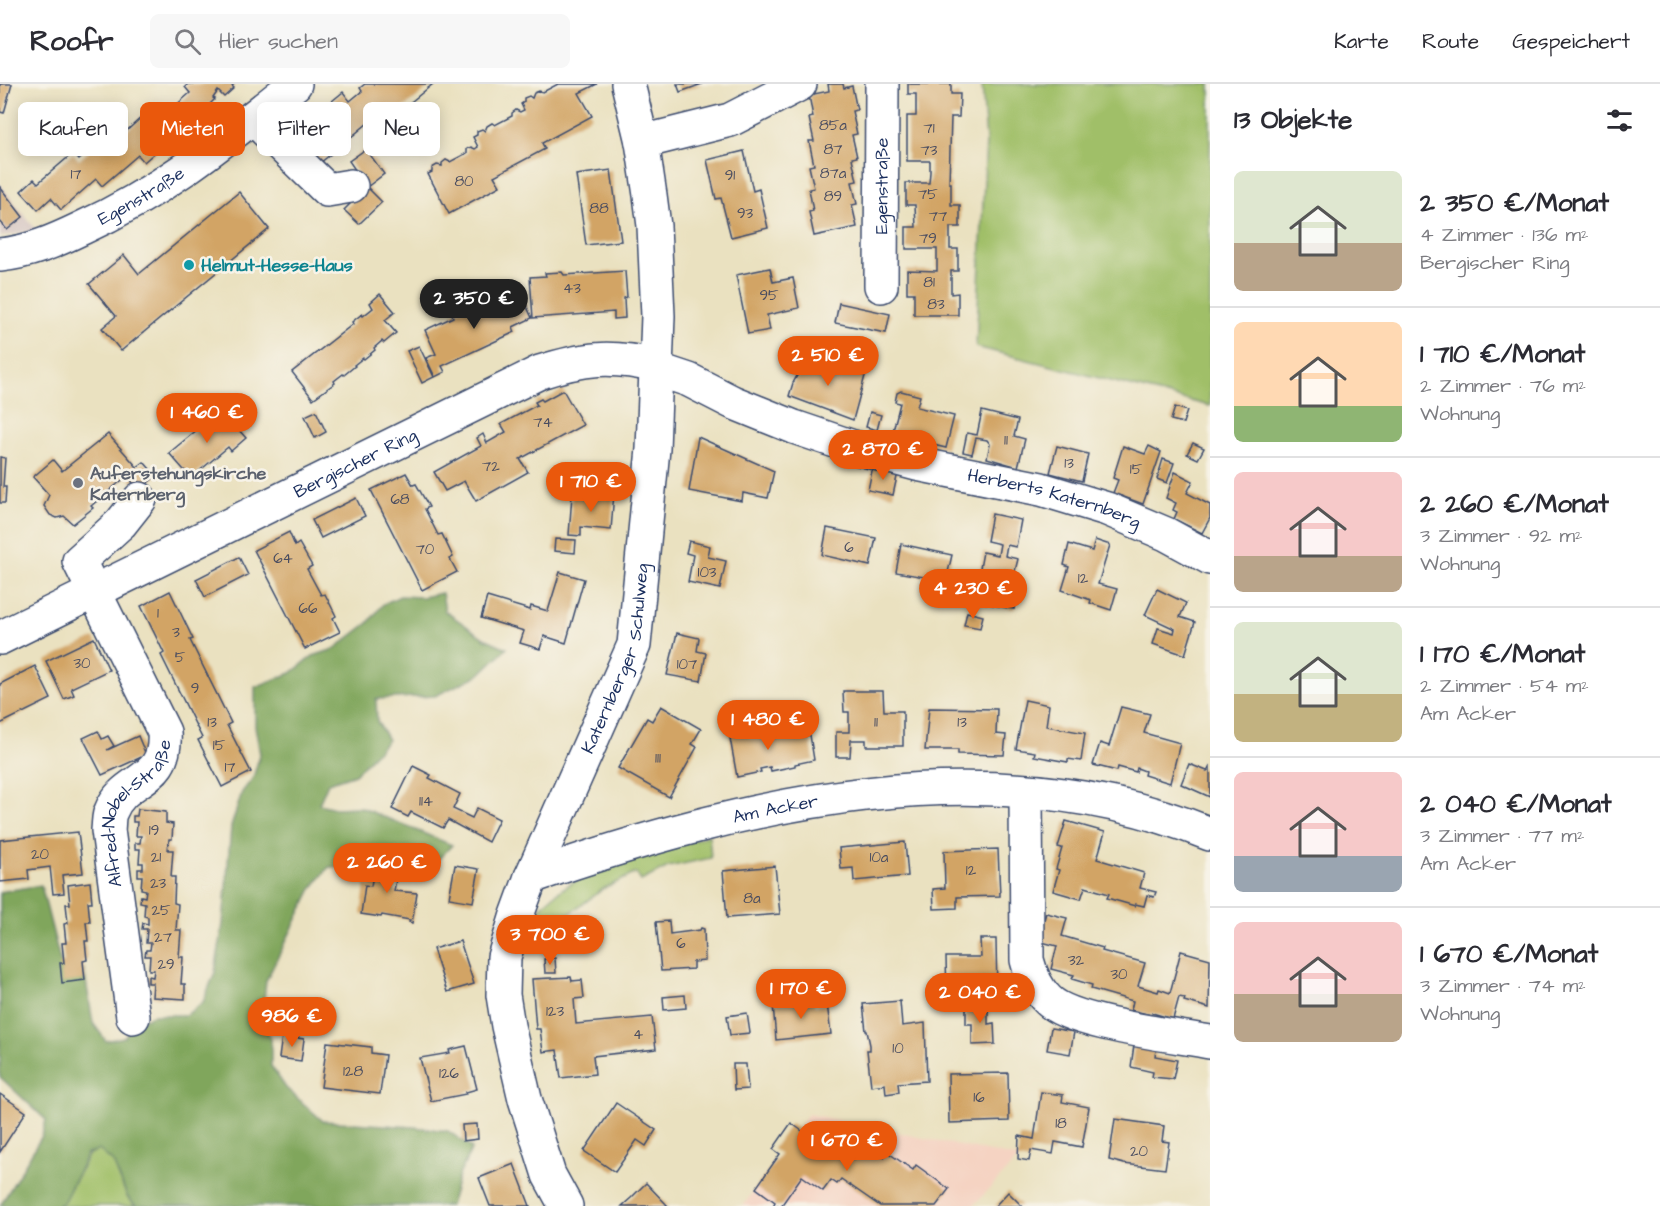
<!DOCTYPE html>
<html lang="de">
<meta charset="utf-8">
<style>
:root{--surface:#fff;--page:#f7f7f7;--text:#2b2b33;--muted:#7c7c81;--line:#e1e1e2;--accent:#ea580c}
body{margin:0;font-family:"Architects Daughter",sans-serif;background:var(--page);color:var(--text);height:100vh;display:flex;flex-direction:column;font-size:22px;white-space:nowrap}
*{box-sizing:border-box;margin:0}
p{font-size:20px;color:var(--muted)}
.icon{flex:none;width:33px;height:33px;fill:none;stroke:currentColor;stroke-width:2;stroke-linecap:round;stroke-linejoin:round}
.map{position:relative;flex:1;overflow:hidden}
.side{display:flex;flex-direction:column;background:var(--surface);width:450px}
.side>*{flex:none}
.banner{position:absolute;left:18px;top:18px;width:570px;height:54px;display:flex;gap:12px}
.price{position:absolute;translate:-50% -51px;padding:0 14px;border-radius:21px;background:var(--accent);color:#fff;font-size:20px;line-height:39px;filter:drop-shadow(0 2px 3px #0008)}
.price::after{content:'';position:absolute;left:50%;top:36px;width:18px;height:14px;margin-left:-9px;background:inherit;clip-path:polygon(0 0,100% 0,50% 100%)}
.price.current{background:#222;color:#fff}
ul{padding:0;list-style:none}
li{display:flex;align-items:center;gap:18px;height:150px;padding:0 24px}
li+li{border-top:2px solid var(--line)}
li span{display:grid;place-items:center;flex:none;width:168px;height:120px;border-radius:9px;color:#555}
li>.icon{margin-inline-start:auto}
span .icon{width:72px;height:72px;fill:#fffc;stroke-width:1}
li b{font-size:26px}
h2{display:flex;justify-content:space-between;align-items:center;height:72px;padding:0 24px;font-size:26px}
.pill{padding:0 21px;border-radius:9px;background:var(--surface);box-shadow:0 3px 15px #0003;font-size:21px;line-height:54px}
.pill.current{background:var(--accent);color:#fff}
header{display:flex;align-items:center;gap:36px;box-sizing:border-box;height:84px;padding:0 30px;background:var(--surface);border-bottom:2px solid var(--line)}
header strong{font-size:28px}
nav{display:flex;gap:33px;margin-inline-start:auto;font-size:21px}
.search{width:420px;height:54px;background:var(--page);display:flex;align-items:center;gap:15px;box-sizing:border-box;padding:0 21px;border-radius:9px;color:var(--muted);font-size:22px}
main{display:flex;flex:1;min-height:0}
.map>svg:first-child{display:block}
.built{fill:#f5d3c2}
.industrial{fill:#d1c0bd}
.green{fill:#a0bf67;stroke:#5e7762;stroke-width:1.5}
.forest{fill:#80a65c;stroke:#4e6a5d;stroke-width:1.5}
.building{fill:#d2a465}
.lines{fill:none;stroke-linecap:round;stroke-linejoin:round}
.minor-casing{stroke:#3a4a6d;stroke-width:36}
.minor{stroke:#fff;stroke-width:33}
.culture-dot{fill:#0f9aa8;stroke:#f7f3e8;stroke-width:2}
.worship-dot{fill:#6b7280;stroke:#f7f3e8;stroke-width:2}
.labels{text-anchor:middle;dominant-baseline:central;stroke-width:5;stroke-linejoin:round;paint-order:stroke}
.number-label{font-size:15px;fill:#494c60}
.street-label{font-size:18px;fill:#1b2f5e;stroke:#f7f3e8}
.culture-label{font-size:18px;font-weight:bold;fill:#0d838f;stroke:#f7f3e8;text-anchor:start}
.worship-label{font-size:18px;font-weight:bold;fill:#5b616d;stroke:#f7f3e8;text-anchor:start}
</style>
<header>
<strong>Roofr</strong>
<div class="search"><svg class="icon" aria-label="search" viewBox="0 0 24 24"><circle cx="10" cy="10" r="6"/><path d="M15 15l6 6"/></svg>Hier suchen</div>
<nav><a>Karte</a><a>Route</a><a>Gespeichert</a></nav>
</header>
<main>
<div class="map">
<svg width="1210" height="1122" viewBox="0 0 1210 1122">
<rect width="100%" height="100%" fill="#f7f3e8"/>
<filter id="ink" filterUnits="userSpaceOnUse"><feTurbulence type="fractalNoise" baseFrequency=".0167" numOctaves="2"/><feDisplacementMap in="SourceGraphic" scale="12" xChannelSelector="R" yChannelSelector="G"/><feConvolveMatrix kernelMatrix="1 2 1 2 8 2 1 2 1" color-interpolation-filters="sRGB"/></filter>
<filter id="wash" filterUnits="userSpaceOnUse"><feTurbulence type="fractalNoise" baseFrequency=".008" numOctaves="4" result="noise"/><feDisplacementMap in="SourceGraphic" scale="24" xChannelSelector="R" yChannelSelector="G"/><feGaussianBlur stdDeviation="1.35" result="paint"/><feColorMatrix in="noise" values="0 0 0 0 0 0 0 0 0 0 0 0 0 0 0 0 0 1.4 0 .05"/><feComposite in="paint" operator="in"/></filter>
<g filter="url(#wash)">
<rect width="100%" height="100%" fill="#eae1c0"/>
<polygon class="built" points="808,1030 1019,1074 973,1122 743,1122"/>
<polygon class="industrial" points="0,100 36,146 0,153"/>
<g class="green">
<polygon points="982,0 1210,0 1210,322 976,263 986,57"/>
<path d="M709,751l2,23 -43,9 -27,14 -5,-8 -33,16 -73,54 -3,-2c-3,-30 35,-53 57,-65z"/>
<polygon points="99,1066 114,1078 127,1113 136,1122 58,1122 63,1118 89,1070"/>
</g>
<polygon class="forest" points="442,509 445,527 484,554 507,564 479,591 435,612 376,615 377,637 388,656 355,690 328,699 319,720 335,724 360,723 452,761 432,782 367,768 359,785 329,783 313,803 266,897 262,934 271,956 271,982 286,1004 323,1037 414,1043 448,1047 472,1064 459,1091 450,1122 136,1122 128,1114 113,1078 99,1066 87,1070 63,1119 58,1122 0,1122 42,1052 46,1036 0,993 0,808 41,801 62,884 84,885 93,939 106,957 124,953 135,939 153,931 186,931 203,918 215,888 223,840 231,743 242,708 253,694 260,670 255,642 255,603 291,589 313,572 334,565 368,539 383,520 400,512 422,513"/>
<g id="blocks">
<g class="building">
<polygon points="0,0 12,0 4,29 0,28"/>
<polygon points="188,0 234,0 232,2 234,4 224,13 218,7 213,14 215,15 205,25 144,78 138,71 102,102 96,95 61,126 51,114 38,126 21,107 34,95 38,99 73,69 79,76 115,44 121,52 156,20 165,31 190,9 185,3"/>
<polygon points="365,0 433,0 375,47 368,39 313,85 288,54 313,33 311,31 319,24 321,26 343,8 350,17 362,7 360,4"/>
<polygon points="558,0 597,0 579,9 592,32 542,59 545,65 494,92 500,102 449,130 428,90 432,88 432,84 437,81 442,82 442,79 446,76 450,78 467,69 467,65 471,63 475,65 478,63 473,53 477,51 477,47 482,45 485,47 487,42 492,39 495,41 512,32 512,29 516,26 520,28 524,26 521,20 524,18 524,14 529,12 532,14 534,9 539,7 543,8"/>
<polygon points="677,0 702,0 680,8"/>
<polygon points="828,0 843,0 844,4 852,2 857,26 852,27 857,50 852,51 857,73 852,74 857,97 852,98 857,120 852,121 857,143 814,152 809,128 813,127 809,105 814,104 809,82 814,81 809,57 814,57 809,34 813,33 809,11 829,7"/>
<polygon points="908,0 951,0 951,10 960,10 959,33 951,33 949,99 951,99 951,121 960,121 960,143 950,143 950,165 958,165 958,187 951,187 951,210 958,209 958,231 914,231 914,209 907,209 907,186 937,187 937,165 906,165 906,143 916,143 915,121 906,121 906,99 929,99 930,88 930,77 907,77 907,32 916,32 916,10 908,10"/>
<polygon points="366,65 384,90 367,103 349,77"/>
<polygon points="744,67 753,107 759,105 768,144 731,153 721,114 716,115 707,76"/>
<polygon points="611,86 621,157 586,161 576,91"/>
<polygon points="0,103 23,133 7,146 0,137"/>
<polygon points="367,103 382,118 359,140 344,126"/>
<polygon points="239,108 269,145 121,267 102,244 116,232 89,200 124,171 139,190"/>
<polygon points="770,184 773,198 793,194 799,224 767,231 770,246 748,250 736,191"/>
<polygon points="625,187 627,213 624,214 625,234 614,235 614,228 533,234 530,193 546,192 545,189 562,188 564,191"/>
<polygon points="380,210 395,228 385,236 396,249 384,259 382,257 374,264 375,266 364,275 363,274 354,281 355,282 344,291 343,290 334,297 335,299 313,315 292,288 353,240 352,238 362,230 363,232 373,224 370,219"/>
<polygon points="498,212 504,223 523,214 532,234 513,243 515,248 442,282 445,288 435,293 426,274 436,270 425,246 453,233 452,230 469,222 471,225"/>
<polygon points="839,219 890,230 886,249 835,239"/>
<polygon points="419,262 434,293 422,299 407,267"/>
<polygon points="808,272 865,292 853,336 789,312 793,299"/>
<polygon points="563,306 583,341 520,375 528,388 476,417 464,397 445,407 434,388 481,362 477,354 483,350 487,359 506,348 501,340 537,321 535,318 541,315 543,317"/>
<polygon points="901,307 920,312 917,323 954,332 946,364 892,351 900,319 895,318 897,309"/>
<polygon points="1175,323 1187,327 1183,339 1171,336"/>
<polygon points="221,326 246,354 231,367 228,363 191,394 169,369"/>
<polygon points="316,327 326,348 315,354 305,332"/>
<polygon points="982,327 1018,336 1014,352 1025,355 1018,383 987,374 990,360 987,356 976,354 972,370 963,368 967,349 977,351"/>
<polygon points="870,328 881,331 877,346 866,343"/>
<polygon points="108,350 137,383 144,378 156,392 139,406 127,392 91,422 93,424 73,440 64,432 57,434 50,431 44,422 49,411 33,393 53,376 62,387"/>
<polygon points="698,353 774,387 768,414 743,409 742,417 689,407"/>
<polygon points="1193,359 1204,364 1198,375 1187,370"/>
<polygon points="1057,362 1088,370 1082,397 1050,389"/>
<polygon points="1123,362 1145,370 1149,362 1161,368 1143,420 1113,409 1118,396 1113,394"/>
<polygon points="0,373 5,374 3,403 6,403 5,419 0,419"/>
<polygon points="1163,375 1174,379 1167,399 1157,395"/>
<polygon points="873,382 898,388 893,411 868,406"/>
<polygon points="1175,388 1193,397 1187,409 1210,421 1210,434 1202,449 1174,435 1177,428 1173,426 1176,419 1166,414"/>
<polygon points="406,389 413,401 416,400 429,423 425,425 438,451 442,450 453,473 450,475 457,488 422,506 371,406"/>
<polygon points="599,408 614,409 611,446 581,443 581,452 569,451 572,411 598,413"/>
<polygon points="356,414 365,432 321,454 312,436"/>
<polygon points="992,430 1021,436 1016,463 1007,461 1005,472 1018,475 1011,503 1018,504 1014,525 969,516 974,494 978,495 983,468 998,471 1000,460 987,457"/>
<polygon points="827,444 876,454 870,482 822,471"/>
<polygon points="289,448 295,462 299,459 312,482 307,485 321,511 325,510 336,532 333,534 340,548 305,565 254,466"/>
<polygon points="555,455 576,456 575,469 554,467"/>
<polygon points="1095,456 1110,461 1098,500 1117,505 1111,526 1090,519 1091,516 1062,506 1069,483 1064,481 1069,460 1092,467"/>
<polygon points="689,457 710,462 708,473 726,477 720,505 688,498 693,471 686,469"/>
<polygon points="901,460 952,471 946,497 896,488"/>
<polygon points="239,473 248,491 205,513 196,495"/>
<polygon points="560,488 584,495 566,559 544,552 540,565 520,559 524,547 481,534 487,513 530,526 531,522 548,527"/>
<polygon points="1157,505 1186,519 1180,533 1195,538 1185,571 1153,560 1158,544 1174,549 1175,545 1145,531"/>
<polygon points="170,507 193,555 190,556 231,639 227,641 251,688 222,703 198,656 202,654 161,571 164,569 141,522"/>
<polygon points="967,528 983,532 980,544 964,541"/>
<polygon points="677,549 699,554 697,567 706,569 701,597 667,591"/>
<polygon points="94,554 109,586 71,604 74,611 64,615 46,577"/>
<polygon points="35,582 51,615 0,640 0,600"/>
<polygon points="843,607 883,607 884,627 903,627 903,662 866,662 866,656 851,656 850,673 836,673 836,648 849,648 849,628 844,628"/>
<polygon points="1025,616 1049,621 1046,642 1085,649 1081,677 1068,675 1068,678 1034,672 1035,668 1016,665"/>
<polygon points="661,622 701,645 692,660 697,663 669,713 618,684 647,634 652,637"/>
<polygon points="1121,623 1150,630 1144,649 1180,659 1170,699 1144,691 1145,687 1137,684 1136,688 1118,683 1117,687 1093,681 1100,659 1109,662"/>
<polygon points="929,624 997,625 996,650 1006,651 1004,671 958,670 958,666 925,666"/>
<polygon points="747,640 750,654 789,647 791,654 810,651 814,676 795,680 795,682 771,687 770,683 760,685 761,688 737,693 728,643"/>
<polygon points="98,647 102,655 108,652 114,662 107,666 138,652 146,671 102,691 83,654"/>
<polygon points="1189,680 1207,687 1210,681 1210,713 1181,700"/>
<polygon points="413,682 431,691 429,694 460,710 453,725 472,734 477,724 499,735 488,758 448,736 443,744 411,728 408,733 392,725"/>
<polygon points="138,725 166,728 166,739 173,740 172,755 169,755 168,766 173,766 171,793 175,793 174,819 178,820 176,846 181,846 179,873 183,873 181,900 185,900 185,915 152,913 153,899 148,899 148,892 153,893 154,886 149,886 150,872 145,872 146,866 150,866 151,859 146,859 147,845 142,845 143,839 148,840 148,833 144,832 145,819 140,818 141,812 145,813 146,806 141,805 142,792 138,792 138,785 143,785 143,779 139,779 140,765 135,765 135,759 140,759 141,752 136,752 137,738 133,738 133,732 137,732"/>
<polygon points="1066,737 1105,748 1097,775 1144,789 1140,804 1156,808 1154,813 1147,811 1144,822 1135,820 1135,822 1107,814 1109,810 1085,803 1081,815 1053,807 1059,786 1056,785 1062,764 1058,763"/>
<polygon points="78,748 83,789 62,791 64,809 53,810 50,783 28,786 29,795 0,798 0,756"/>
<polygon points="905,758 908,792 854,797 853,784 841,785 839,764"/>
<polygon points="998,765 1000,812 957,813 957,824 934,825 933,805 945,804 944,767"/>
<polygon points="376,774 399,778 394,807 417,809 412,839 409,838 410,836 382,831 381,833 361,830 365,801 371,802"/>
<polygon points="455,781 479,785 473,818 449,814"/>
<polygon points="775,782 780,830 727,834 723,787"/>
<polygon points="90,798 92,818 88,818 90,838 86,838 88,857 85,857 87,876 83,877 85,896 62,899 60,879 64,879 62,859 66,859 64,840 68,839 66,820 70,820 68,801"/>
<polygon points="1046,829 1067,834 1062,852 1103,864 1102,867 1145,879 1138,902 1158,908 1159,905 1170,909 1181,867 1210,875 1209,924 1184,917 1185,914 1179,913 1173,935 1152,929 1151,931 1131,926 1133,917 1091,905 1092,901 1072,895 1074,891 1051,885 1057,862 1038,857"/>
<polygon points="669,837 670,850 700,846 701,844 704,845 705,877 693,878 693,885 661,887 656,838"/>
<polygon points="980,855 996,855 997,911 947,913 946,873 981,873"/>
<polygon points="460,857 474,900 447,908 433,865"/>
<polygon points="555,874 556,889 545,889 544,875"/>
<polygon points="571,893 572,897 582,896 584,914 574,915 576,940 652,933 656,965 593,972 595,990 561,994 557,966 543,968 540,945 536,945 532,895"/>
<polygon points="685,911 686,924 664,926 663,913"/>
<polygon points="814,917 815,922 827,920 831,950 776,956 773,920"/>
<polygon points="900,917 902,942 925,939 927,997 898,999 899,1008 886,1010 885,1000 871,1002 867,966 870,966 870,961 867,947 866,947 863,920"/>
<polygon points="966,920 988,920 988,940 994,939 995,960 972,961 972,940 966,940"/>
<polygon points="747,929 750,949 730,951 727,932"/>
<polygon points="1051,944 1074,948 1070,970 1047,966"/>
<polygon points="282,952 304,955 301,977 279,974"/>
<polygon points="327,958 371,963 371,969 385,971 380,1010 321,1003"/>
<polygon points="1134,961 1156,966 1155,972 1177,976 1173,995 1152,993 1153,988 1131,983"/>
<polygon points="466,962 477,1005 466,1008 466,1010 431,1017 420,974 450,969 449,966"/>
<polygon points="733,980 746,980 748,1005 734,1006"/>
<polygon points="1008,989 1009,1037 949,1039 948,990"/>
<polygon points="1041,1008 1063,1011 1062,1018 1089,1023 1082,1063 1055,1058 1053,1070 1031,1066 1029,1077 1018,1075 1019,1052 1034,1055"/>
<polygon points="0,1010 26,1028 0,1068"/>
<polygon points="616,1019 656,1046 646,1062 637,1056 615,1088 584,1067"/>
<polygon points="1115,1035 1164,1042 1162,1057 1169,1058 1165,1085 1124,1080 1109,1076"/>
<polygon points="791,1039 805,1049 809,1043 823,1053 827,1047 844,1059 840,1065 854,1075 865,1059 884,1073 887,1068 913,1086 916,1081 949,1105 936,1122 880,1122 841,1095 837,1100 831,1096 823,1107 802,1092 781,1122 773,1122 775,1118 756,1104 780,1070 773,1065"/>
<polygon points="477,1040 478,1055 463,1057 462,1041"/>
<polygon points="514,1080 530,1122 490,1122 479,1094"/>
<polygon points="646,1099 668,1122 622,1122 631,1114"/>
<polygon points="1008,1108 1022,1122 995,1122"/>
</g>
</g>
</g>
<g filter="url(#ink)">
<use href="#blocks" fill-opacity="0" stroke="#3a4a6d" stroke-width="1.5"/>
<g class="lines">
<defs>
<g id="minor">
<polyline points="253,34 327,106 351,102"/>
<polyline points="642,58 730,36 800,0"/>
<path id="s1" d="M0,171c30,-3 55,-14 82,-27 82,-37 143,-88 213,-144"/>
<path id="s2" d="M881,202l1,-202"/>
<path id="s3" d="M656,285l33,11 43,22 62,25 59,20 64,17 124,25 66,20 59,25 44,24"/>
<path id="s4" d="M0,554l540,-266c44,-14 71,-17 116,-6"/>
<path d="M1026,708l1,168c4,15 9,29 21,40 24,24 126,35 162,42"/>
<path id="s5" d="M531,793c215,-75 460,-133 679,-43"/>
<path id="s6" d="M133,933l-25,-187c1,-7 0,-14 3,-19 14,-36 57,-27 53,-79l-85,-171 42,-38 19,-24"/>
<path id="s7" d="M566,1122l-17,-31 -24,-76 -17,-73 -5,-31 1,-38 12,-39 15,-41 103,-232 19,-196 5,-133 -4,-90 -4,-31 -8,-53 -14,-58"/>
</g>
</defs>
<use href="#minor" class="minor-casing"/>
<use href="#minor" class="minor"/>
</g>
</g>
<circle class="culture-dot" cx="189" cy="181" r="6"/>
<circle class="worship-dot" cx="78" cy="399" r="6"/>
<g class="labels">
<g class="number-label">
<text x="833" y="41">85a</text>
<text x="929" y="44">71</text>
<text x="833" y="65">87</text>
<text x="929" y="66">73</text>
<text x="833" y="89">87a</text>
<text x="76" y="90">17</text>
<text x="730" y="91">91</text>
<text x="464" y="97">80</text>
<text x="928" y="110">75</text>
<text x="833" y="112">89</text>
<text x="599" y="124">88</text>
<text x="745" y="129">93</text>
<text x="938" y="132">77</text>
<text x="928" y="154">79</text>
<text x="929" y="198">81</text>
<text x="572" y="204">43</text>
<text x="769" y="211">95</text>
<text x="936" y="220">83</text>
<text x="543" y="338">74</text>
<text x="1006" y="356">11</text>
<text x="1069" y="379">13</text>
<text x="491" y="382">72</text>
<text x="1136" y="385">15</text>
<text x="400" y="415">68</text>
<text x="849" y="463">6</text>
<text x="425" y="465">70</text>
<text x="283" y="474">64</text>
<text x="707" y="488">103</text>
<text x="1083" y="494">12</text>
<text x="308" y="524">66</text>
<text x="158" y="529">1</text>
<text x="176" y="548">3</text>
<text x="180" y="573">5</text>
<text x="82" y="579">30</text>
<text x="687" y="580">107</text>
<text x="195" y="604">9</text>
<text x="212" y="638">13</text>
<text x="876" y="638">11</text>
<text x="962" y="638">13</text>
<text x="219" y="661">15</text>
<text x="658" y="674">111</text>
<text x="230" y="683">17</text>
<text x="426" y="717">114</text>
<text x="154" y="746">19</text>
<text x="40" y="770">20</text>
<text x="156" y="773">21</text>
<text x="879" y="773">10a</text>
<text x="971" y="786">12</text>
<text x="158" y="799">23</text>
<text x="752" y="814">8a</text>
<text x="161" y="826">25</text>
<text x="163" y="853">27</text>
<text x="681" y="859">6</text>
<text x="1076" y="876">32</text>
<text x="166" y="880">29</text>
<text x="1119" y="890">30</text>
<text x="555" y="927">123</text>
<text x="638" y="950">4</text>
<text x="898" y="964">10</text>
<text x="353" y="987">128</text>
<text x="449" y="989">126</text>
<text x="979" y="1013">16</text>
<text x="1061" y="1039">18</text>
<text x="1139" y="1067">20</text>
</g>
<g class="street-label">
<text stroke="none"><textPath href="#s2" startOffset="100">Egenstraße</textPath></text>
<text stroke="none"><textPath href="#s1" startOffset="154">Egenstraße</textPath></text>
<text stroke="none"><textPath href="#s4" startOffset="396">Bergischer Ring</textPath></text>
<text stroke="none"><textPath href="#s3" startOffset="420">Herberts Katernberg</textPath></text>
<text stroke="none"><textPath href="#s7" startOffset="580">Katernberger Schulweg</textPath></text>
<text stroke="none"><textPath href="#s5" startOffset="254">Am Acker</textPath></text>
<text stroke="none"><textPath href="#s6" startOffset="216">Alfred-Nobel-Straße</textPath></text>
</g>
<g class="culture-label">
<text x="201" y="181">Helmut-Hesse-Haus</text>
</g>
<g class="worship-label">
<text x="90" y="389">Auferstehungskirche<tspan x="90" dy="21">Katernberg</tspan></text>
</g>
</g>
</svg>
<b class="price current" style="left:474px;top:246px">2 350 €</b>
<b class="price" style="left:828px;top:303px">2 510 €</b>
<b class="price" style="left:207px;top:360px">1 460 €</b>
<b class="price" style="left:883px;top:397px">2 870 €</b>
<b class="price" style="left:591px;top:429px">1 710 €</b>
<b class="price" style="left:973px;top:536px">4 230 €</b>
<b class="price" style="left:768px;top:667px">1 480 €</b>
<b class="price" style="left:387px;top:810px">2 260 €</b>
<b class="price" style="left:550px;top:882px">3 700 €</b>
<b class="price" style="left:801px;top:936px">1 170 €</b>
<b class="price" style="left:980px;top:940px">2 040 €</b>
<b class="price" style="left:292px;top:964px">986 €</b>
<b class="price" style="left:847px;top:1088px">1 670 €</b>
<div class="banner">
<a class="pill">Kaufen</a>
<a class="pill current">Mieten</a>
<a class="pill">Filter</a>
<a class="pill">Neu</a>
</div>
</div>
<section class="side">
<h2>13 Objekte<svg class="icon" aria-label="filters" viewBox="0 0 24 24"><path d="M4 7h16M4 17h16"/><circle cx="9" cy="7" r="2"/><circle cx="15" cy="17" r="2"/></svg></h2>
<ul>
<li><span style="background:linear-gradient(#dfe7d0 60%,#b9a48a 0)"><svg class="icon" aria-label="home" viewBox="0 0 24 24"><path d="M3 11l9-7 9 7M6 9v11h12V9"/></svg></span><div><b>2 350 €/Monat</b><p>4 Zimmer · 136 m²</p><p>Bergischer Ring</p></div></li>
<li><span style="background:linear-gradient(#ffd9b3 70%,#8fb573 0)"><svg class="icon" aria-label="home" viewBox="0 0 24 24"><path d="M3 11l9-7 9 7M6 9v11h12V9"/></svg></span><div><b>1 710 €/Monat</b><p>2 Zimmer · 76 m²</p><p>Wohnung</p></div></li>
<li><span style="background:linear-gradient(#f6c9c9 70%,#b9a48a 0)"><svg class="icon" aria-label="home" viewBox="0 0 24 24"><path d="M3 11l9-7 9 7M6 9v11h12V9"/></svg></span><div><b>2 260 €/Monat</b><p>3 Zimmer · 92 m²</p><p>Wohnung</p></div></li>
<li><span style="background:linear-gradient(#dfe7d0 60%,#c2b280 0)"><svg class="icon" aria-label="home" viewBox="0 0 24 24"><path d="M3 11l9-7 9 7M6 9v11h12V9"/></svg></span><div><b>1 170 €/Monat</b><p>2 Zimmer · 54 m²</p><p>Am Acker</p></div></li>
<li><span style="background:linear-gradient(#f6c9c9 70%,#9aa5b1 0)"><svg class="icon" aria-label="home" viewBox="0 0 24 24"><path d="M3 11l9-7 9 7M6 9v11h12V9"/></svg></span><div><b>2 040 €/Monat</b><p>3 Zimmer · 77 m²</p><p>Am Acker</p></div></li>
<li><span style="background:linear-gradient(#f6c9c9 60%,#b9a48a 0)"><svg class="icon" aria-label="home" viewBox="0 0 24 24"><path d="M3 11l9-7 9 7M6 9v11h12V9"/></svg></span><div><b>1 670 €/Monat</b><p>3 Zimmer · 74 m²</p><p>Wohnung</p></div></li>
</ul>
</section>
</main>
